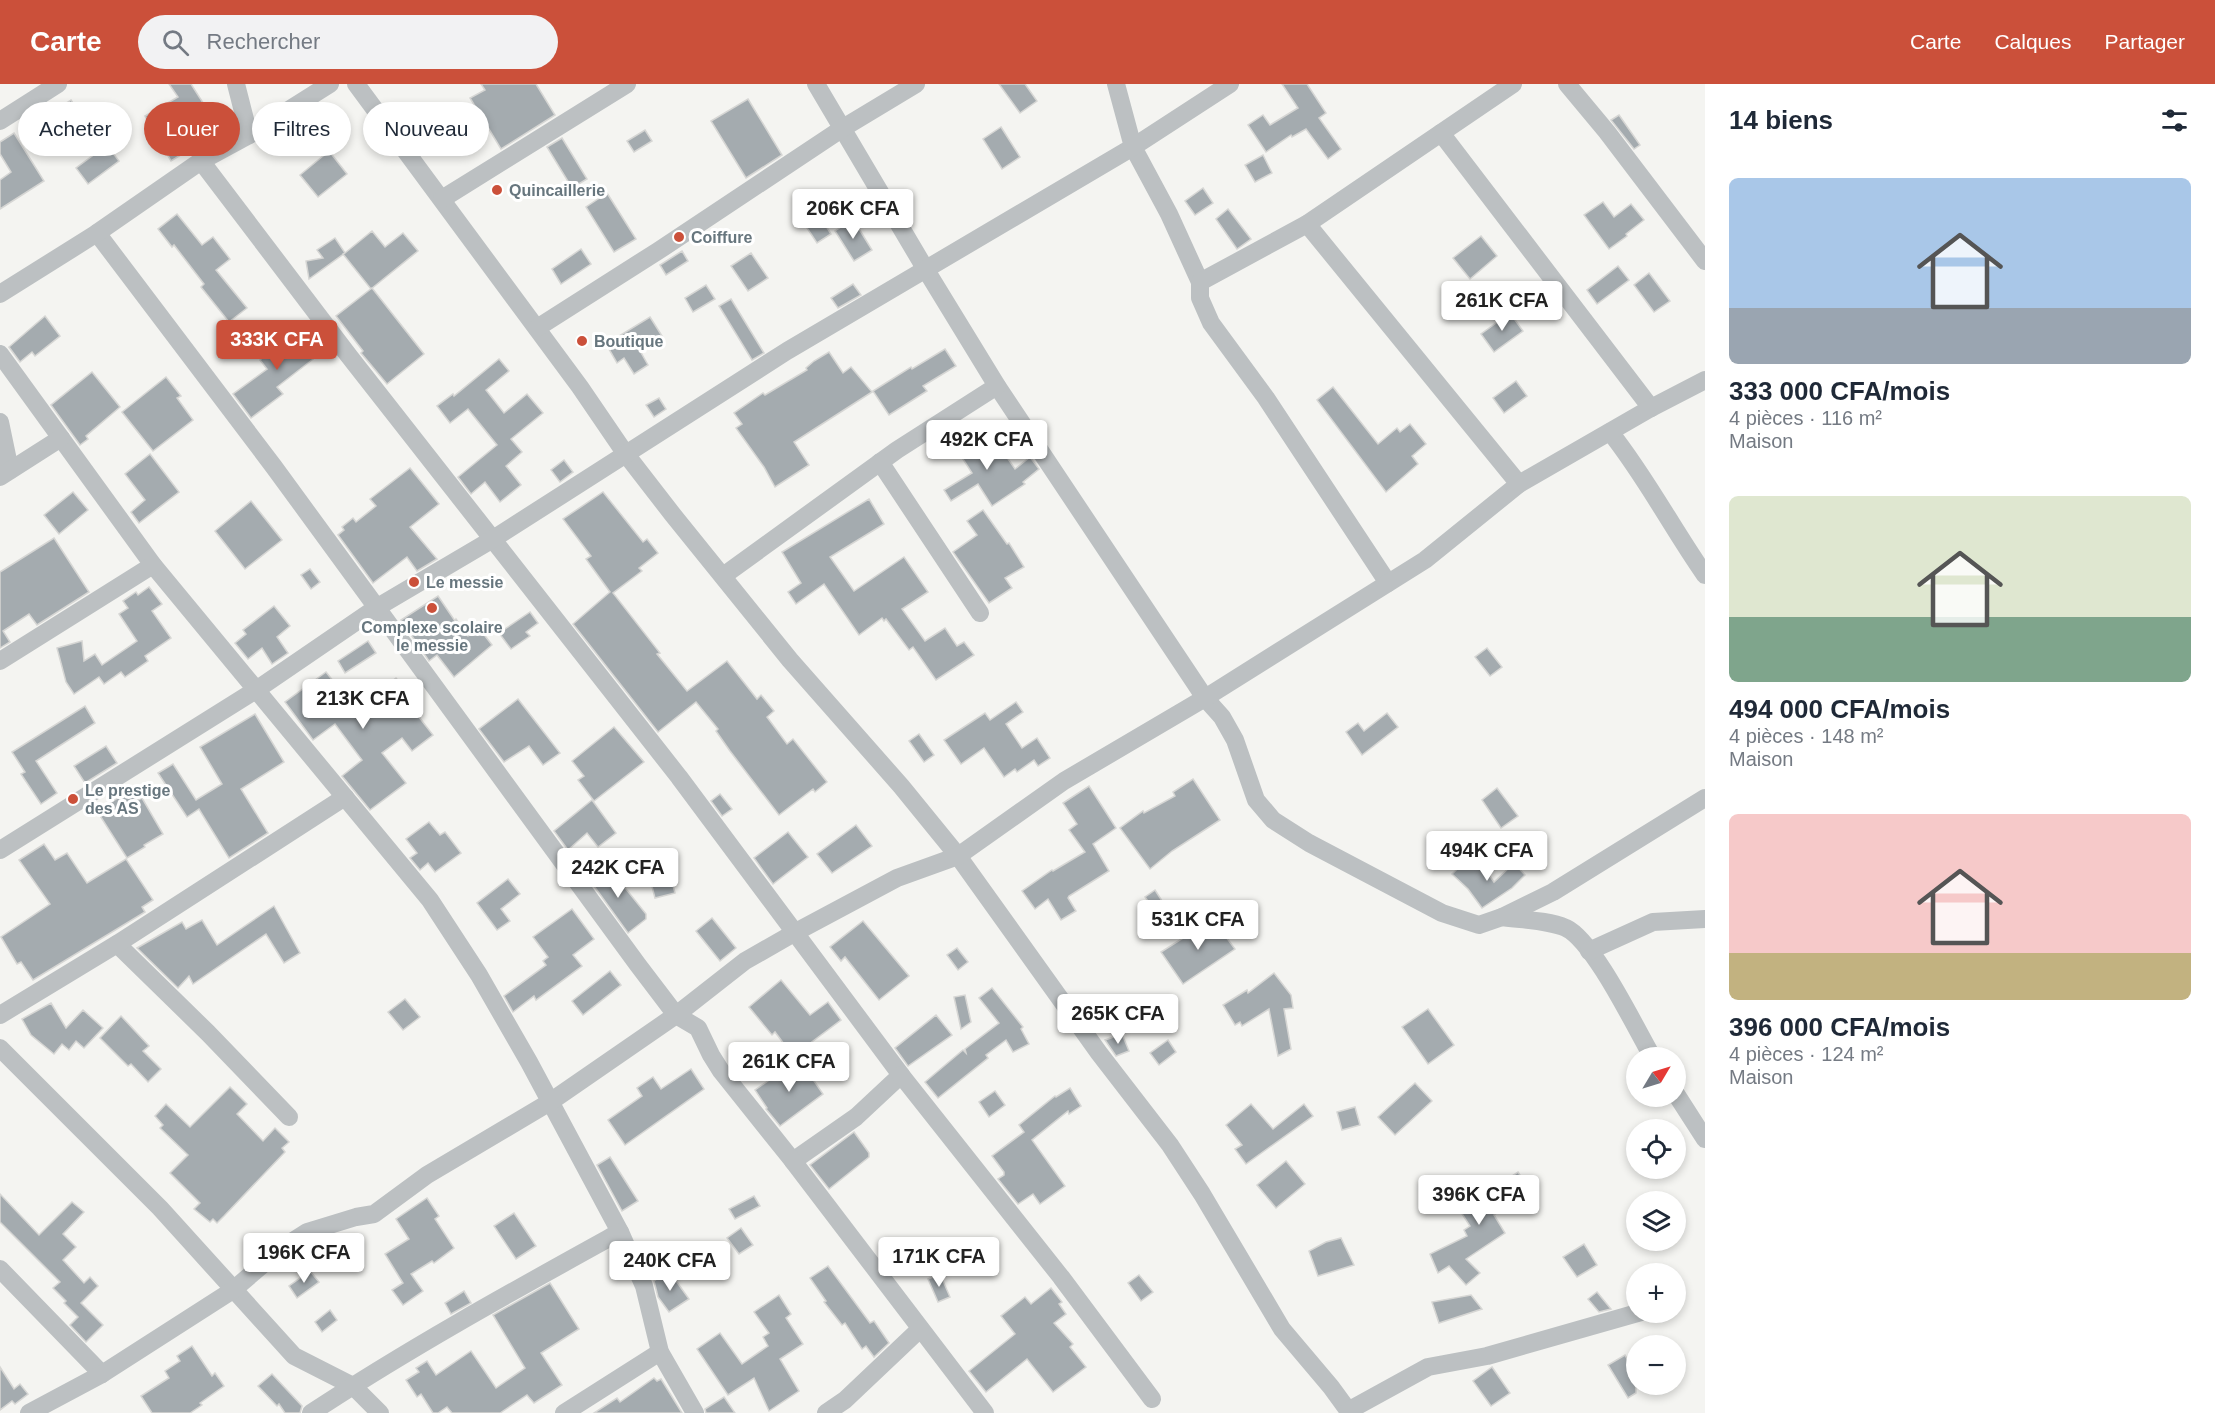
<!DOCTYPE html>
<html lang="fr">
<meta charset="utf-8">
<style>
:root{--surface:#fff;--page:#f2f2f3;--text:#1f2937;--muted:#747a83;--accent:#cb503a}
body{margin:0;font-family:Helvetica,sans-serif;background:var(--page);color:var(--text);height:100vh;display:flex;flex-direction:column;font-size:22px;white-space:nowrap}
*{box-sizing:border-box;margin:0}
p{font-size:20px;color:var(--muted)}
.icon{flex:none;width:33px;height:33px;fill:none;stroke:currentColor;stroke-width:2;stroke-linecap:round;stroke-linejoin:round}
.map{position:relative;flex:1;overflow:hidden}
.side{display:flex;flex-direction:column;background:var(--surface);width:510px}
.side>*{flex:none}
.banner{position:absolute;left:18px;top:18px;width:570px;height:54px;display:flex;gap:12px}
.needle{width:39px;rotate:52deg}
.fabs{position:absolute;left:1626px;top:963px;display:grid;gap:12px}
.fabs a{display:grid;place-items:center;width:60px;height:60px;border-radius:50%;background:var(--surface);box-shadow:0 3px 9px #0003;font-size:30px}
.price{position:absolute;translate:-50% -51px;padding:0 14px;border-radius:6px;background:#fff;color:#222;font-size:20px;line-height:39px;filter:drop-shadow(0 2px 3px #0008)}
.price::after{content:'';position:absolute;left:50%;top:36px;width:18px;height:14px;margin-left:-9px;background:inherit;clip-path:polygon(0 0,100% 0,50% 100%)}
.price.current{background:var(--accent);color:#fff}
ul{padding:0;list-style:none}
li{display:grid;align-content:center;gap:12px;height:318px;padding:0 24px}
li span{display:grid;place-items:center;height:186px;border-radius:9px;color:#555}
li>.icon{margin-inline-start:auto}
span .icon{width:108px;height:108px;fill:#fffc;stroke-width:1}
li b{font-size:26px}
h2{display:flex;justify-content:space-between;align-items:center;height:72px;padding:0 24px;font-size:26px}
.tag{padding:0 21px;border-radius:27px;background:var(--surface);box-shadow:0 3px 9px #0003;font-size:21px;line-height:54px}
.tag.current{background:var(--accent);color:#fff}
header{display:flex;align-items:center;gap:36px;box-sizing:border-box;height:84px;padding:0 30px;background:var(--accent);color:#fff}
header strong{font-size:28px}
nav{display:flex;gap:33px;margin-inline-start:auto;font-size:21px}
.search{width:420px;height:54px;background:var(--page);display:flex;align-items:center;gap:15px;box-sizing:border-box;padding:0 21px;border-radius:33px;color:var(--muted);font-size:22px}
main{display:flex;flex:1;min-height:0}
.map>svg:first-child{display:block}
.building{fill:#a4abaf;stroke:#d6d6d4;stroke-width:1.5}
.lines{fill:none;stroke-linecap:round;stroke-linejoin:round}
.minor{stroke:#bcc0c2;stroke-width:18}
.poi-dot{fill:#cb503a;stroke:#fff;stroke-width:2}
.labels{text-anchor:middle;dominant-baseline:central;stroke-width:6;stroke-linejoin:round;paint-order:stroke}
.poi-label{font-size:16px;font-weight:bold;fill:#67767e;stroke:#fff;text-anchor:start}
</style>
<header>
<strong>Carte</strong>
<div class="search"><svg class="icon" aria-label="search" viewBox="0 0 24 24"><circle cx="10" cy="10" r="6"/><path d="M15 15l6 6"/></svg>Rechercher</div>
<nav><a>Carte</a><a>Calques</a><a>Partager</a></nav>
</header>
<main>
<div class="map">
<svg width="1705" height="1329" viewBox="0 0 1705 1329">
<rect width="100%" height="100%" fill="#f4f4f1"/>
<g class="building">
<polygon points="169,0 191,0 214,36 183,56 189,66 171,77 145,32 178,13"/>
<polygon points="481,0 536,0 555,31 501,65 470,14 485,6"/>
<polygon points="999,0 1025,0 1037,17 1020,29"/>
<polygon points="1282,0 1307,0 1326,29 1319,34 1341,65 1328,75 1306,45 1292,53 1291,51 1266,68 1248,41 1263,31 1270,41 1298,24"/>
<polygon points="748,15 782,71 746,94 711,37"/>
<polygon points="71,16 91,48 71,61 51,29"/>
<polygon points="1619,31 1640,61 1634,65 1611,36"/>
<polygon points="1001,43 1020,73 1002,85 983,55"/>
<polygon points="645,46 652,57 634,68 627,57"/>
<polygon points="14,49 44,97 0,125 0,96 11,88 0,70 0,58"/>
<polygon points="562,54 587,95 572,104 547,63"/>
<polygon points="107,61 119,77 88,100 76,84"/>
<polygon points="329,67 347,90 318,113 300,91"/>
<polygon points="1263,71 1272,89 1255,98 1245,81"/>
<polygon points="1203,104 1213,119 1195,131 1185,117"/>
<polygon points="607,109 636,155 614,168 586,123"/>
<polygon points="1603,118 1614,133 1631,120 1644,136 1626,150 1627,152 1609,165 1584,131"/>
<polygon points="1228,125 1251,155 1237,165 1216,135"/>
<polygon points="818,129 831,150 817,159 803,138"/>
<polygon points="177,130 202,161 213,153 230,175 216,186 247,224 229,238 201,203 204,200 174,161 172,163 158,145"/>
<polygon points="853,135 872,166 854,177 835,147"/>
<polygon points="372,147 385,163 403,149 418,167 371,205 343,170 345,169 309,195 306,177 323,174 317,166 335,154 345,169"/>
<polygon points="1481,152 1497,172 1470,195 1453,174"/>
<polygon points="581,165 591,180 561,200 552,185"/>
<polygon points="682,167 688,177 666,191 660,181"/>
<polygon points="751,169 768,194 748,207 731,182"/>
<polygon points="1618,182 1629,196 1597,220 1587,206"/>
<polygon points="1649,189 1670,217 1654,228 1634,201"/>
<polygon points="853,200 861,211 838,224 831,214"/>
<polygon points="706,201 715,215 693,228 685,214"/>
<polygon points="372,204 424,270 387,300 361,269 363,267 336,232"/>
<polygon points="731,215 764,269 752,276 719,222"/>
<polygon points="1510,229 1523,247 1494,268 1481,250"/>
<polygon points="45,232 60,252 35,272 32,268 20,278 9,263"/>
<polygon points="650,233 662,252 639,265 648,281 634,290 624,274 617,279 606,260"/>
<polygon points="299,242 321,269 277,303 283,310 251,334 233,310 267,285 260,276"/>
<polygon points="945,265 956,282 923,302 927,307 889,331 873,307 911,283 912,285"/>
<polygon points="829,268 843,289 851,283 872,308 794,358 809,381 775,403 764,383 736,344 742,340 734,329 763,309 765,311 807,286 806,284 814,277"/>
<polygon points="499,275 509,287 486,306 504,329 527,310 543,329 511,355 522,368 506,382 521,401 500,418 485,398 471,410 458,393 497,361 468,325 450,339 437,322 453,310 454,312"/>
<polygon points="92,288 120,323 86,352 88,355 80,361 51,321"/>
<polygon points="166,293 181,312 177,314 193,336 153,367 122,328"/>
<polygon points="1516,297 1527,312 1504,329 1493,314"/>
<polygon points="1333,303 1378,360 1397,344 1400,348 1410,340 1426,360 1412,372 1418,380 1386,408 1317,316"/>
<polygon points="659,314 666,325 654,333 646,321"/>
<polygon points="962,338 988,379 1004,369 1015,385 1030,373 1039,385 1023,398 1025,400 992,422 978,400 951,417 944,406 972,389 950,355 956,351 952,344"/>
<polygon points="150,370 179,408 139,439 131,428 145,416 125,390"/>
<polygon points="564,376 573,388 560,398 551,386"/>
<polygon points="410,384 439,420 410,443 437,475 417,487 407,473 373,499 338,451 344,446 342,443 353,434 356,438 376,422 370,415"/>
<polygon points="73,408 88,426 59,450 44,431"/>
<polygon points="603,408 643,458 647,455 658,469 639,484 642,487 613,509 660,569 657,570 687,607 727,577 757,615 761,611 774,627 767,633 787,660 793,655 827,698 815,708 813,705 779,731 730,667 716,647 718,645 696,618 658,648 573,540 610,508 586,475 591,472 563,435"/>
<polygon points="869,415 884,440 830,473 854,507 904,473 928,508 902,525 925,557 945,544 957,562 964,558 974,571 936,596 913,563 909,566 886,535 884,537 882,534 859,551 824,500 796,520 788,508 801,499 782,468"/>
<polygon points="251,417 282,456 245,485 215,447"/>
<polygon points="983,426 1007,460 1009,459 1024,483 1005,494 1012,504 989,519 953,468 977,451 967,437"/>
<polygon points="54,454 89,508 37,541 29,530 3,547 10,558 0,564 0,488"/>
<polygon points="310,485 320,498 311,505 301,491"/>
<polygon points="149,503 162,520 152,527 171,554 145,572 148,577 125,593 121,588 104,600 99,593 74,610 66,598 57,564 82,557 84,577 95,570 102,581 137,557 119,530 128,524 123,517 136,508 138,511"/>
<polygon points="438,512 455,537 456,535 468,552 479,544 492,561 454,593 437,571 429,577 401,536"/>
<polygon points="274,522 290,542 277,553 288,569 272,580 262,564 248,575 235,559 246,550 243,546"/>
<polygon points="530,528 538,539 526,548 530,552 511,565 499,549"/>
<polygon points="368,557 376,569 345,589 338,577"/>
<polygon points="1487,564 1502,583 1490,592 1475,573"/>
<polygon points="326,588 345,612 355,605 365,619 396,594 417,620 412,624 433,651 412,667 402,654 382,669 406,699 370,726 342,692 362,676 335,640 313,656 285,618"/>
<polygon points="518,615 560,669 543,681 529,662 504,678 479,645"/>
<polygon points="1016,618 1023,628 1006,640 1022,664 1037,654 1050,674 1038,682 1034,676 1017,688 1015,685 1004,693 984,664 961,680 944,656 985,629 990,636"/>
<polygon points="85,622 95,639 36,677 57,709 41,720 21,690 25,688 12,668"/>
<polygon points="1387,629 1398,643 1362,671 1346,648 1358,639 1364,647"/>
<polygon points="255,630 284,678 241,705 268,749 229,774 199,725 187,733 158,689 173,680 196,716 222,700 200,663"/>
<polygon points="614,643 644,678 594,717 578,696 584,692 572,677"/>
<polygon points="919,650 934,671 924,678 909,657"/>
<polygon points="106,662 117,679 85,699 74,682"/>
<polygon points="1193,695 1220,736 1172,767 1150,785 1120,744 1143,727 1144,729 1175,712 1173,708"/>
<polygon points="1089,702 1116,744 1093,760 1109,787 1069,812 1068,814 1076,827 1061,836 1048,815 1035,825 1022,807 1052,786 1053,787 1085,768 1069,746 1077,740 1063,719"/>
<polygon points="1497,704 1518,732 1501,744 1482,716"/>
<polygon points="130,706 136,717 142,714 163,750 144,761 145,763 127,774 97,727"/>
<polygon points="720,710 732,725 722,732 711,717"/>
<polygon points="592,716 616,749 598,763 587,749 568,766 554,747"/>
<polygon points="429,738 440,751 445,748 461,769 435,788 428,779 420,786 410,774 417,769 406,755"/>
<polygon points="856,741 872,762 832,789 817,770"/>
<polygon points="788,748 808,773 773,800 754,774"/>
<polygon points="44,760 55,776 67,769 87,799 126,775 153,816 142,823 145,828 33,896 21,878 17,880 1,853 50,820 19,776"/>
<polygon points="1470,773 1487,793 1489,791 1494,798 1514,779 1525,791 1512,804 1482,824 1468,805 1452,790"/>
<polygon points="598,782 608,795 614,790 646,830 646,835 628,849 586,791"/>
<polygon points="670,790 675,809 655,814 650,795"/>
<polygon points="508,795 520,810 501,825 510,837 497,846 477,819"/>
<polygon points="1155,806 1166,823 1157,830 1145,813"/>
<polygon points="274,822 300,869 284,879 266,850 193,900 189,892 178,904 137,864 182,838 186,845 202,836 217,861"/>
<polygon points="572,825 594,855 573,871 582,882 536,916 534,912 513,928 504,912 546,881 543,877 548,873 533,853"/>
<polygon points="1216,833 1226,847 1223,849 1235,865 1183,900 1161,868"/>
<polygon points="712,834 736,864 720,877 696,847"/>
<polygon points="863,837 909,892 879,916 845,873 841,877 830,863"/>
<polygon points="957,864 968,878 958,886 947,871"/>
<polygon points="610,887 621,901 583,931 572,917"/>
<polygon points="1274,889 1291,911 1293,924 1284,925 1291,965 1278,972 1269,925 1242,942 1240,938 1235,941 1223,921 1247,906 1248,909"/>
<polygon points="781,896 810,931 828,918 841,936 793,972 775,948 772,951 749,923"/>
<polygon points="992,904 1023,943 1021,945 1029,960 1013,968 1006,956 986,971 988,974 938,1014 925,998 963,966 966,969 965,965 999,939 979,914"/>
<polygon points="965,911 971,938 961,945 954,913"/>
<polygon points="405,915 420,933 403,946 388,928"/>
<polygon points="51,919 66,944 83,926 103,944 84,964 76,957 69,966 62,960 54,970 31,951 22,935"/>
<polygon points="1428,925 1454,961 1428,980 1402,943"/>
<polygon points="936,931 952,951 908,982 895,964"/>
<polygon points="121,932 149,962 143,967 161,985 148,998 131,980 128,982 100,954"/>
<polygon points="1122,950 1129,967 1116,972 1105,956"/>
<polygon points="1168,956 1176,968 1159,981 1150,969"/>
<polygon points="799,975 823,1010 780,1042 766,1025 767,1024 755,1006"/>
<polygon points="691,985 704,1005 625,1061 608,1036 642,1012 637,1004 653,993 661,1005"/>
<polygon points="1415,999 1432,1017 1395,1051 1378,1033"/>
<polygon points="230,1003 247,1020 237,1030 263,1057 275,1044 289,1058 282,1064 285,1068 224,1132 217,1139 213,1135 210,1138 194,1125 200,1119 170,1089 188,1071 160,1044 163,1041 155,1032 166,1020 190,1043"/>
<polygon points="1070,1004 1081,1022 1069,1030 1068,1027 1032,1056 1065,1102 1040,1120 1033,1110 1018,1120 998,1095 1004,1091 1004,1088 992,1072 1024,1048 1019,1041 1055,1012 1056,1013"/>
<polygon points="995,1007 1005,1021 989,1033 979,1018"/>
<polygon points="1251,1020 1273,1045 1304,1020 1313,1032 1246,1080 1235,1065 1242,1061 1226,1041"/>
<polygon points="1355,1023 1360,1041 1342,1046 1337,1028"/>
<polygon points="854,1048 869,1069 869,1073 829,1105 810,1081"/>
<polygon points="610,1073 638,1117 622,1127 597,1081"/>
<polygon points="1286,1077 1305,1100 1276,1124 1257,1101"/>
<polygon points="1518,1088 1530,1107 1494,1131 1505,1149 1466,1175 1480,1189 1466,1201 1449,1182 1438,1189 1430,1170 1467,1152 1464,1146 1470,1142 1453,1116 1473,1103 1480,1113"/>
<polygon points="0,1110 39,1151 72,1118 84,1128 63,1150 76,1163 63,1176 84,1199 90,1193 98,1202 81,1219 103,1241 86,1258 70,1241 78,1233 64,1219 66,1217 53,1204 60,1198 0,1138"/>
<polygon points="754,1112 760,1122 735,1135 729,1125"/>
<polygon points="427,1114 439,1132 435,1135 454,1164 434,1179 432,1177 411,1190 423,1207 403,1221 392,1206 403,1199 385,1170 409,1155 396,1135"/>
<polygon points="514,1129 536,1162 516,1175 494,1142"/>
<polygon points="741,1144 753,1161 739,1170 727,1154"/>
<polygon points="1341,1154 1354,1181 1318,1192 1309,1167 1326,1158"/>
<polygon points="1584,1160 1597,1181 1577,1193 1563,1173"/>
<polygon points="828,1182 870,1239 874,1237 889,1259 874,1273 866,1262 862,1265 845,1239 842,1241 824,1218 826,1217 810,1194"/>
<polygon points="310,1187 319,1198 297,1214 289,1202"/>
<polygon points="669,1187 689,1215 669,1228 658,1213 654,1197"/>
<polygon points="940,1190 950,1213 938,1218 928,1195"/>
<polygon points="1139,1191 1153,1208 1141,1217 1128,1199"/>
<polygon points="550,1199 579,1245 541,1269 562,1301 534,1319 527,1311 500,1329 452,1329 447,1323 438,1329 433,1329 421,1310 417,1313 406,1296 419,1288 416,1284 427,1277 436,1291 471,1267 496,1304 525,1284 493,1231"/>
<polygon points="1051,1204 1062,1218 1059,1220 1066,1230 1054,1239 1073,1260 1070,1263 1086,1283 1053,1308 1027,1275 986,1308 969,1287 1015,1250 1001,1232 1025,1213 1031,1220"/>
<polygon points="464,1207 471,1219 451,1230 445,1219"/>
<polygon points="1597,1208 1611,1225 1599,1228 1588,1215"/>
<polygon points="779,1211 791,1230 786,1234 803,1260 780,1275 799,1307 769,1327 754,1294 728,1311 697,1265 720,1249 742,1280 768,1262 763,1253 769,1249 754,1228"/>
<polygon points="1471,1211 1482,1225 1439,1239 1432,1218"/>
<polygon points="330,1226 337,1236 322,1248 315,1238"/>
<polygon points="192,1262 212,1292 215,1289 224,1302 200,1319 202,1321 190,1329 152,1329 141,1312 169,1294 165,1287 180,1277 177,1272"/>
<polygon points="1625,1271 1636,1290 1636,1309 1628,1314 1608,1281"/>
<polygon points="0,1283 14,1305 20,1300 28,1310 15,1320 12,1317 0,1326"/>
<polygon points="1492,1283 1510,1309 1491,1322 1473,1297"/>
<polygon points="272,1290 302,1322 300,1329 285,1329 279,1320 277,1322 258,1302"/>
<polygon points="654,1294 657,1297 661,1295 682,1329 594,1329 617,1314 620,1318"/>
<polygon points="724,1313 735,1329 706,1329 705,1325"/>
</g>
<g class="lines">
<g class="minor">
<polyline points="236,0 249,51"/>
<polyline points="356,0 580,303 625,369 673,431 790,576 901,702 958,772 1099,969 1170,1061 1202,1110 1282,1245 1331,1303 1350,1329"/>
<polyline points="816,0 926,186 997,302 1205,614 1222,633 1235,656 1256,716 1273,736 1309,759 1442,829 1479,841 1502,833 1553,808 1705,714"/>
<polyline points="1567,0 1607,48 1705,177"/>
<polyline points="0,37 58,0"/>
<polyline points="1441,49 1651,324"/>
<polyline points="201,77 349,272 679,693 901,991 856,1033 793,1077"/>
<polyline points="442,115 627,0"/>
<polyline points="1307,140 1519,400"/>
<polyline points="97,149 274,383 638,881 676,931 698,944 711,971 721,987 793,1077 985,1329"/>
<polyline points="1200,198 1169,130 1133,63 1230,0"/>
<polyline points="0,210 97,149 201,77 249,51 330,0"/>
<polyline points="537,244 658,167 843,44 916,0"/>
<polyline points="0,270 153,481 430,816 479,891 529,978 620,1148 644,1202 660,1268 695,1329"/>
<polyline points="0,338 10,386"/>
<path d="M1610,348c36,45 62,96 95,143"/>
<polyline points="880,378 980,529"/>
<polyline points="0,393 61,354"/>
<polyline points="723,492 897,366 997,302"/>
<polyline points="1388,499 1266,314 1211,239 1200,214 1200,198 1307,140 1513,0"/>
<polyline points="0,577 153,481"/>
<polyline points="0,766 256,606 376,524 493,455 787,267 1133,63 1116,0"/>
<path d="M1502,833c21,3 45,3 64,11 28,13 70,101 87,130"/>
<polyline points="117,860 208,949 289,1033"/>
<polyline points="1589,867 1653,838 1705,835"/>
<polyline points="0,931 117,860 345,713"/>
<polyline points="0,964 160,1124 294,1272 353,1302 380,1329"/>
<polyline points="901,991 1061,1193 1152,1315"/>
<polyline points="1676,1010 1705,1055"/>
<polyline points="0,1185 102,1290"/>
<polyline points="1348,1327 1428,1283 1487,1272 1641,1228"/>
<polyline points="29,1329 102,1290 233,1206 282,1164 307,1148 356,1133 374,1130 427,1091 550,1018 676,931 745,877 794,849 897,794 958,772 1064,697 1205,614 1425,476 1519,400 1651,324 1705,296"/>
<path d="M311,1329c100,-66 204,-123 309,-181"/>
<polyline points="564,1329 660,1268"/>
<polyline points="826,1329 845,1316 920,1245"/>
</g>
</g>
<g class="poi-dot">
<circle cx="497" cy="106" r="6"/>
<circle cx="679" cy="153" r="6"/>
<circle cx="582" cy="257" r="6"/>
<circle cx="414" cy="498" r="6"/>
<circle cx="432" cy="524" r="6"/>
<circle cx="73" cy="715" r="6"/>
</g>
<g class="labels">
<g class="poi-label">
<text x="509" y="106">Quincaillerie</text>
<text x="691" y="153">Coiffure</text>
<text x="594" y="257">Boutique</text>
<text x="426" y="498">Le messie</text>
<text x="432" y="543" text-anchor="middle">Complexe scolaire<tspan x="432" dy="18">le messie</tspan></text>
<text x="85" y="706">Le prestige<tspan x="85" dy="18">des AS</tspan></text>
</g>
</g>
</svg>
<div class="fabs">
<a><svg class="needle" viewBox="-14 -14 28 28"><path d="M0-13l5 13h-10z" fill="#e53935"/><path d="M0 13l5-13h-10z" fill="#747a83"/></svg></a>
<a><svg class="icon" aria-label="locate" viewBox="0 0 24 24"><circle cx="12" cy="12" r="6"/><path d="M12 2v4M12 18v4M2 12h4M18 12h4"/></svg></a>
<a><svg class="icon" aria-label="layers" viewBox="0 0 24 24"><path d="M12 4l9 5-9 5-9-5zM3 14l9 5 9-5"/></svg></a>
<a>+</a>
<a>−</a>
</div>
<b class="price" style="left:853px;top:156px">206K CFA</b>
<b class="price" style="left:1502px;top:248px">261K CFA</b>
<b class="price current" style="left:277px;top:287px">333K CFA</b>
<b class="price" style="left:987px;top:387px">492K CFA</b>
<b class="price" style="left:363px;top:646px">213K CFA</b>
<b class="price" style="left:1487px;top:798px">494K CFA</b>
<b class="price" style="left:618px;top:815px">242K CFA</b>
<b class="price" style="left:1198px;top:867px">531K CFA</b>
<b class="price" style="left:1118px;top:961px">265K CFA</b>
<b class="price" style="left:789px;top:1009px">261K CFA</b>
<b class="price" style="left:1479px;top:1142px">396K CFA</b>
<b class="price" style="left:304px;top:1200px">196K CFA</b>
<b class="price" style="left:939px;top:1204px">171K CFA</b>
<b class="price" style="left:670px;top:1208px">240K CFA</b>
<div class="banner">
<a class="tag">Acheter</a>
<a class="tag current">Louer</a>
<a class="tag">Filtres</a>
<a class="tag">Nouveau</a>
</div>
</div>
<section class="side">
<h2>14 biens<svg class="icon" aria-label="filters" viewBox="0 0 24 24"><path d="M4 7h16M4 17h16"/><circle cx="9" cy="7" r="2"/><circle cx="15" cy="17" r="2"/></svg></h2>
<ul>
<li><span style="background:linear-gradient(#a9c7e8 70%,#9aa5b1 0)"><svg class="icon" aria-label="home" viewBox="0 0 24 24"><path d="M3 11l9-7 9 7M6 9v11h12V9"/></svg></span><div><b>333 000 CFA/mois</b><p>4 pièces · 116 m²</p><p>Maison</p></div></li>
<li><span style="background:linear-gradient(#dfe7d0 65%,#7fa58c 0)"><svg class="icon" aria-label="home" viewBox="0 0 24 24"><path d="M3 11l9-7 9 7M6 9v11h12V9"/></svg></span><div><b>494 000 CFA/mois</b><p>4 pièces · 148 m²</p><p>Maison</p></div></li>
<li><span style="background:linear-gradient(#f6c9c9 75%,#c2b280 0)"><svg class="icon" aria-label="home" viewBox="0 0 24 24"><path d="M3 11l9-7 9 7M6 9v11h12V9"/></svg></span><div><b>396 000 CFA/mois</b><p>4 pièces · 124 m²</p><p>Maison</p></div></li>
</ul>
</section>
</main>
